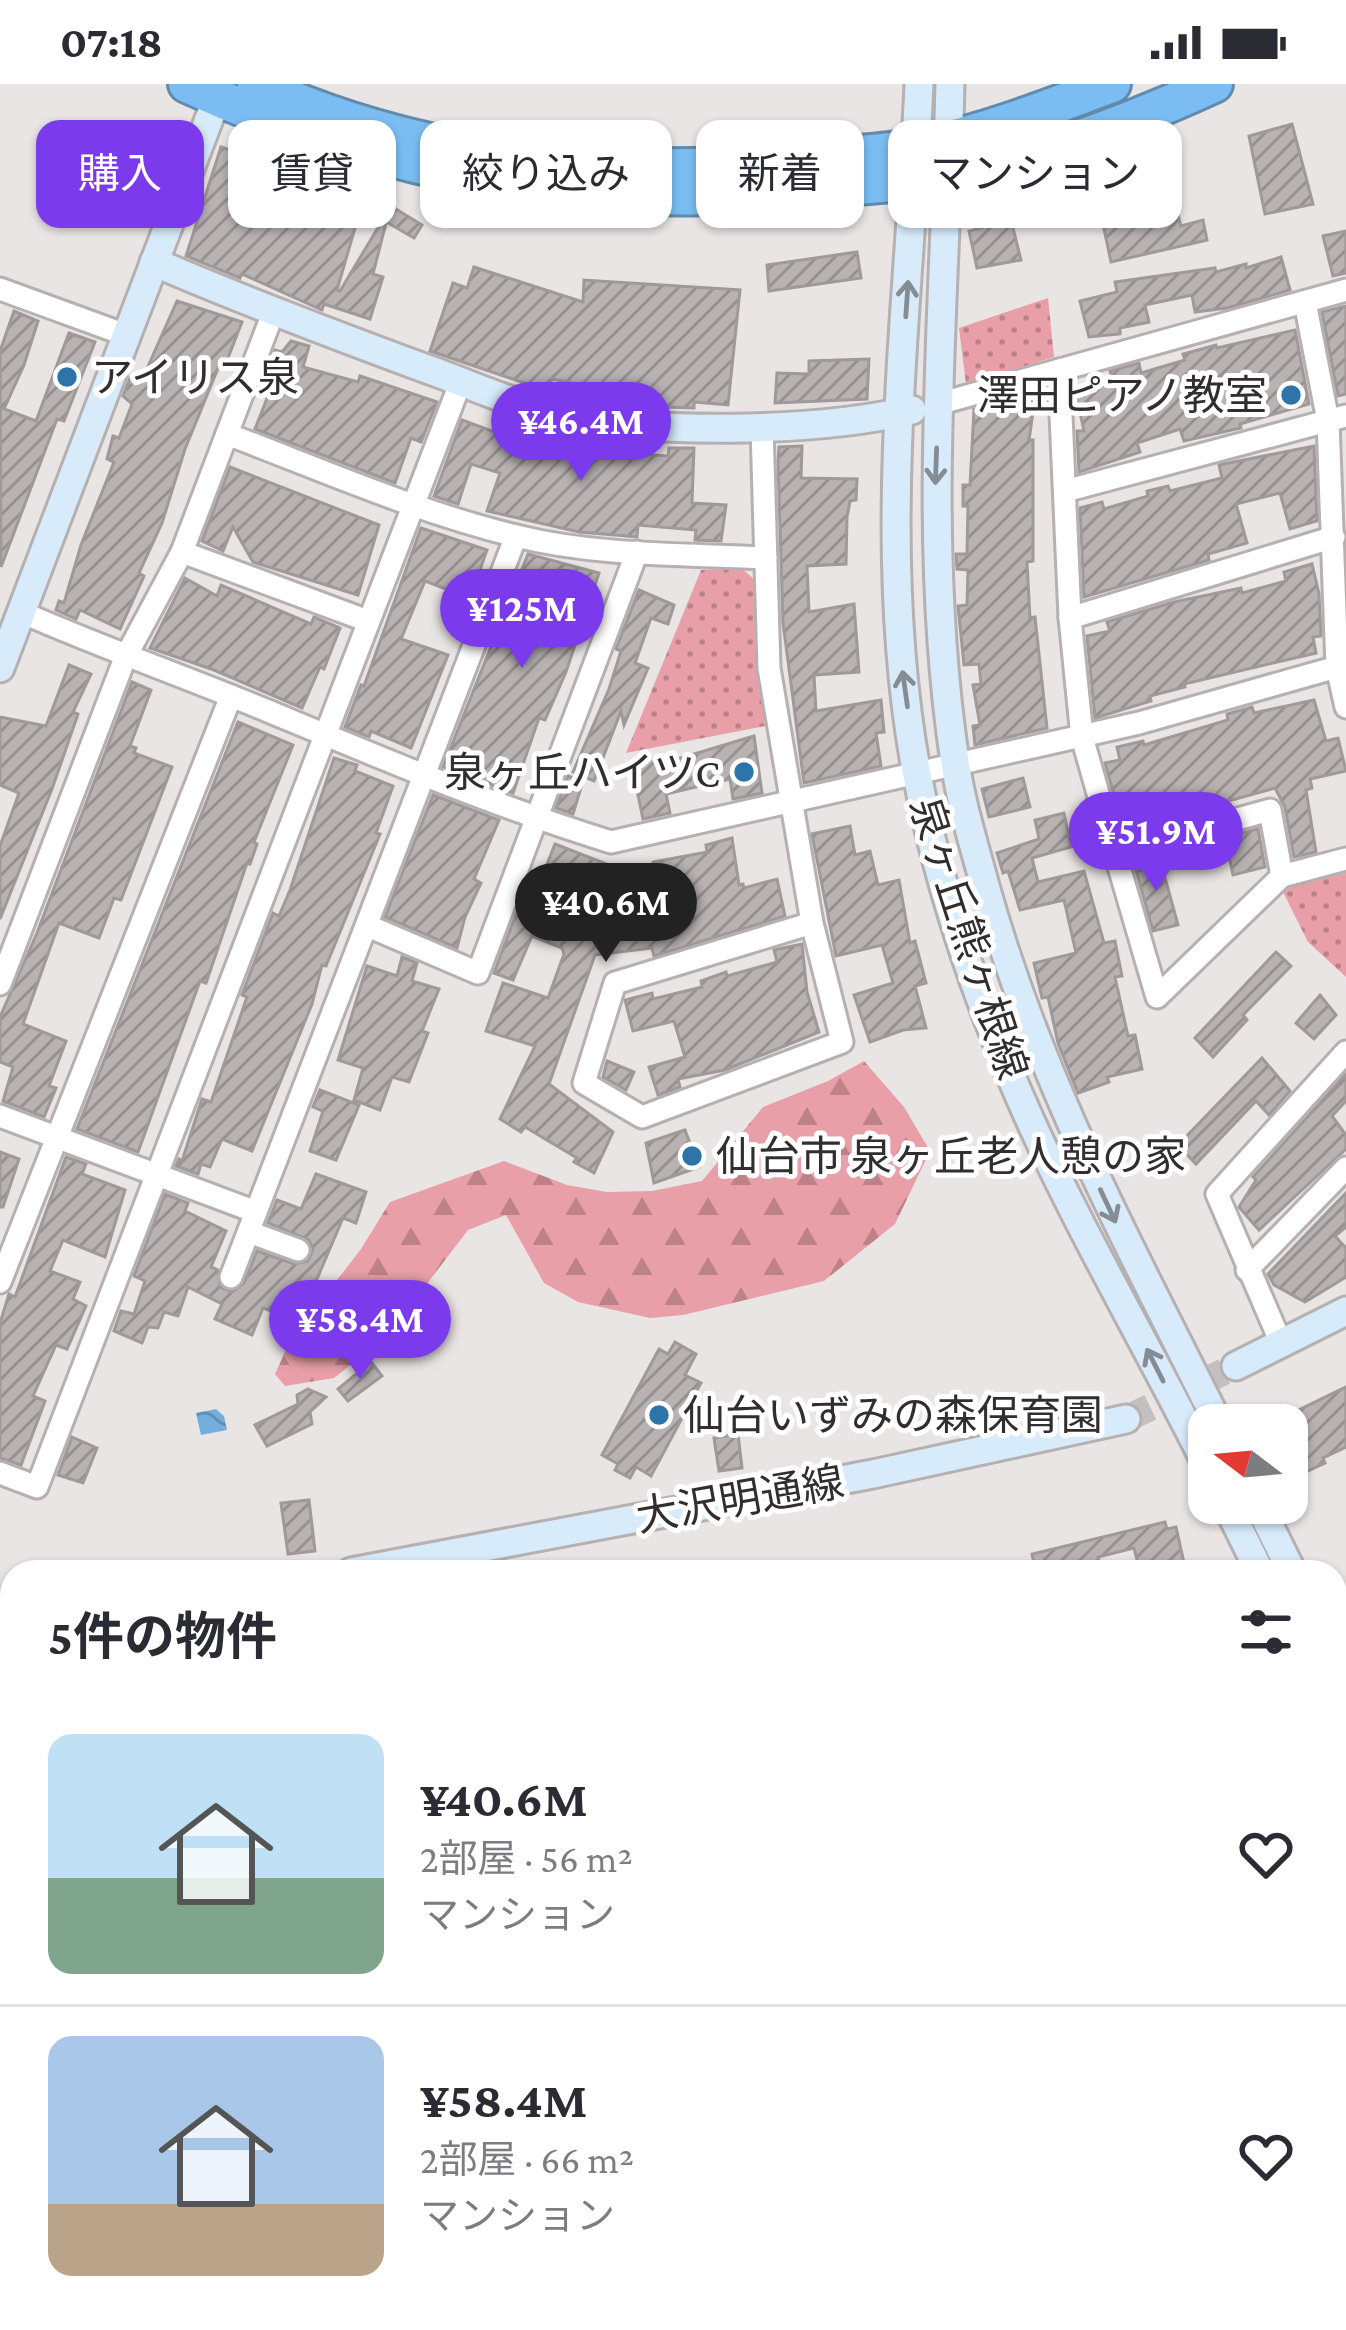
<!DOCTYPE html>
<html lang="ja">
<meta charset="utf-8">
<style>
:root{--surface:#fff;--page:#f7f7f7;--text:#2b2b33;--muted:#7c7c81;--line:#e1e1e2;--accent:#7c3aed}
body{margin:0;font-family:"Crimson Pro","Noto Sans JP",serif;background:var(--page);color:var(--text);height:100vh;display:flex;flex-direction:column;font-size:45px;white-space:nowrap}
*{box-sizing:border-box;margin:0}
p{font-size:39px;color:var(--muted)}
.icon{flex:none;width:66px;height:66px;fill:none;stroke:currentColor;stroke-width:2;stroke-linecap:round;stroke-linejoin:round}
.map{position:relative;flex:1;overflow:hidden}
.details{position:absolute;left:0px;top:1476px;width:1347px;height:771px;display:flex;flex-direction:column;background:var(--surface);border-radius:36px 36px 0 0;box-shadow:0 3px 9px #0004}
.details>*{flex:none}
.banner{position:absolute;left:36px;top:36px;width:1275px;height:108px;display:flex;gap:24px}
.needle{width:78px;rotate:286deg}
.tools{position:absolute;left:1188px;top:1320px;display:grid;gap:24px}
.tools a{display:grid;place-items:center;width:120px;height:120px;border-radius:24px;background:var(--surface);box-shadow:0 3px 9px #0004;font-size:60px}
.price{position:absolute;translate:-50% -102px;padding:0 27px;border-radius:42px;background:var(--accent);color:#fff;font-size:39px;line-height:78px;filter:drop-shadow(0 3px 6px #0008)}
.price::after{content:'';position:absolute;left:50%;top:72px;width:36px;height:27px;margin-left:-18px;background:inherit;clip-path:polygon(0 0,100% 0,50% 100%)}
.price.selected{background:#222;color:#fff}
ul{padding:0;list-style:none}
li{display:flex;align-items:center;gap:36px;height:300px;padding:0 48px}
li+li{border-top:3px solid var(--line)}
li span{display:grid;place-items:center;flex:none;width:336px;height:240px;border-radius:24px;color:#555}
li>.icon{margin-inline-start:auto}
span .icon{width:144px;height:144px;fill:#fffc;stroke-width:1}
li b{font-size:51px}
h2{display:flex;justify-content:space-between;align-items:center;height:144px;padding:0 48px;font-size:51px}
.chip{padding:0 42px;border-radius:24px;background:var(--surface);box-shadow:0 3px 9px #0004;font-size:42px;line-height:108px}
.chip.selected{background:var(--accent);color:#fff}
.status{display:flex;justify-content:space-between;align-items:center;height:84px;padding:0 60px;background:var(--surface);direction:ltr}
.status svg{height:33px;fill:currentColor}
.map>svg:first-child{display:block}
.grass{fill:url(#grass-dots)}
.forest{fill:url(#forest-firs)}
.water{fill:url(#water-waves)}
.building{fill:url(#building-hatch);stroke:#9f9999;stroke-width:3}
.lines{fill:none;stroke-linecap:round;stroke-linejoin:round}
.secondary-tunnel{stroke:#c5c0c0;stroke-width:27;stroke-dasharray:27 14;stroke-linecap:butt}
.street-casing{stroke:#b6b0b1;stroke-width:27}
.secondary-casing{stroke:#b6b0b1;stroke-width:33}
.highway-casing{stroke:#618bad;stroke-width:42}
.street{stroke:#fff;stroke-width:21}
.secondary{stroke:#d7ebfb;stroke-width:27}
.highway{stroke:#7bbdf2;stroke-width:36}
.oneway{stroke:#848c94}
.poi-dot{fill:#2d75a9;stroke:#fff;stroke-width:4.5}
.labels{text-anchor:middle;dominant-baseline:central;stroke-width:10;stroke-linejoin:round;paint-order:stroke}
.poi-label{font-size:42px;fill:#302e2e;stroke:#fff;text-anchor:start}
.street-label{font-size:42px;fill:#302e2e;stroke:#fff}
</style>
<div class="status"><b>07:18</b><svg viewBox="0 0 49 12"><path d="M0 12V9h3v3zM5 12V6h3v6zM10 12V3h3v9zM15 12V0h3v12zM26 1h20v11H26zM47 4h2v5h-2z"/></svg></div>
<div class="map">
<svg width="1346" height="2246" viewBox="0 0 1346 2246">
<defs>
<pattern id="grass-dots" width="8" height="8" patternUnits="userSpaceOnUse" patternTransform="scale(3)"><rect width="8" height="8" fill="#e89fa7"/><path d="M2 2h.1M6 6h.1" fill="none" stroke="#bc8288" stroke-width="1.8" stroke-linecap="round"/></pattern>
<pattern id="forest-firs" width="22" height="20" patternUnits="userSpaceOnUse" patternTransform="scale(3)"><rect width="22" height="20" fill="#e89fa7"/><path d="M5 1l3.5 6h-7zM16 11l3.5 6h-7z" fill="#bc8288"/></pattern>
<pattern id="water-waves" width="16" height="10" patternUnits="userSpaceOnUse" patternTransform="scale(3)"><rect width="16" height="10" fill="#74aedd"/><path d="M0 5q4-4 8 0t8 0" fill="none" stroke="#608eb4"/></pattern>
<pattern id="building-hatch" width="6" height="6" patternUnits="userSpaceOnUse" patternTransform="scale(3)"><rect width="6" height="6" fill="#b8b2b2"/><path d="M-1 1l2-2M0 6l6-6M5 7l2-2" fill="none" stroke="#969191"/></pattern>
</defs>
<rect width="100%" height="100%" fill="#eae5e5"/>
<g class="grass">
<polygon points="1048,214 1054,273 966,300 959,244"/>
<polygon points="741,484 754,495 765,642 626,669 701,486"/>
<polygon points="1346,789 1346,893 1308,858 1281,804"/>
<polygon points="12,1683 12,1922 0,1923 0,1686"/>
</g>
<g class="forest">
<polygon points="864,977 904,1023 930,1067 895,1140 824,1197 683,1231 650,1234 578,1218 544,1199 506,1131 468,1146 387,1252 334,1294 285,1302 275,1290 290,1257 361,1165 390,1118 504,1077 567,1101 607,1108 652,1107 702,1097 763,1023 828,997"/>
<polygon points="12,1589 12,1708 0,1710 0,1592"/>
</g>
<g class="water">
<polygon points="216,1325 224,1332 227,1346 201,1351 196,1329"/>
<polygon points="796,2235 1085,2235 1090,2246 797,2246"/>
</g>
<g class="building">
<polygon points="1292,40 1313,120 1265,130 1249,52"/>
<polygon points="261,58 347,85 342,99 366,106 337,206 340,207 382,137 386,139 373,190 383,193 370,235 324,220 322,226 242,190 240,194 186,172 221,63 256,74"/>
<polygon points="1174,117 1181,142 1203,136 1207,156 1111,178 1103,140"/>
<polygon points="391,122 422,141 414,154 383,136"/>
<polygon points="1011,136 1021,176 977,184 969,147"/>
<polygon points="1346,147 1346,189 1333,192 1323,152"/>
<polygon points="857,168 861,194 769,207 767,181"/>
<polygon points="1281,173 1290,206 1227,224 1195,228 1192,211 1145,221 1149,238 1120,244 1120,250 1089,253 1080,217 1117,208 1115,198 1215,184 1216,188 1246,180 1246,184"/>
<polygon points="474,183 583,218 584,196 740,206 728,321 694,318 694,324 630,322 632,311 552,295 548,307 430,267 453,199 467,204"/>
<polygon points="177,217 242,238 226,279 221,277 185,365 162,439 139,489 144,492 120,545 80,526 76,535 56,526 59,517 64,519 81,461 114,378 107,375 113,352 119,354 132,320 123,312 130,294 141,298"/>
<polygon points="1346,222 1346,310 1338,312 1322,228"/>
<polygon points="14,227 38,237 24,281 4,325 36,337 69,249 95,258 64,337 57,335 1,483 0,267"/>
<polygon points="1295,246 1309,320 1240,340 1241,344 1184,357 1180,345 1137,359 1140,368 1079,388 1077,347 1084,347 1075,305 1112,295 1110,287 1139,279 1141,289 1185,276 1183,270 1216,261 1217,264"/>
<polygon points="291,257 309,262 303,283 358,298 360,292 437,318 421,358 411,354 395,399 255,345 273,299 264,295 275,266 282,268"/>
<polygon points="869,275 867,315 775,319 777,289 809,290 809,277"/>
<polygon points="1019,313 1035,314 1029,356 1033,356 1033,477 1027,478 1030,534 1035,533 1047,644 975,661 973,642 980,641 973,601 981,600 979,580 964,581 958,522 967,521 968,486 957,485 956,470 967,470 968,422 963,422 963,401 970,401 974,325 1009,326 1010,315"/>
<polygon points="462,336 505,352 507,344 542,352 543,345 561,349 569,351 566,362 608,368 668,372 669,364 694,364 692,419 726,421 721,457 695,456 696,446 638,441 637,453 579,448 487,427 500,389 471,380 458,420 434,412"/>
<polygon points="802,362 801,394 857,395 856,416 850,417 847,433 846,480 807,482 809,528 854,520 859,588 814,591 816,627 881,616 884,648 876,649 881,682 804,699 783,539 778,378 779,363"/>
<polygon points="1314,362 1317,437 1290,445 1280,409 1236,420 1247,459 1208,470 1209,476 1084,513 1080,424 1102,418 1104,425 1148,412 1147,407 1168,402 1170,407 1222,394 1219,381"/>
<polygon points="230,383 379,441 358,511 253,478 233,443 223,467 202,457"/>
<polygon points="421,444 487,466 470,514 425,497 401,555 448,571 411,664 371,647 369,653 345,643 361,601 364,602"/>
<polygon points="528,470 599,489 566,588 545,636 539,634 513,709 443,683"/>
<polygon points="1312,480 1319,510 1321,552 1313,553 1316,569 1184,600 1185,603 1150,612 1151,617 1095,634 1087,552 1110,547 1107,538 1174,518 1241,504 1242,509 1286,497 1284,488"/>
<polygon points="185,494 217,512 221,501 311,540 314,533 340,544 324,585 320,583 302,624 214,586 150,564"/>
<polygon points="639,506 674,521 668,540 651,534 635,579 648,584 624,641 621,627 594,697 573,688 609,605 621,567 616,565"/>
<polygon points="69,581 91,590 73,628 78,630 52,705 0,835 0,762 19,709 0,701 0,633 46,642"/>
<polygon points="132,598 151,606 130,662 136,664 134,669 172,683 121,816 114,814 99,854 59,839 23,940 66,957 49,1002 56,1004 44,1033 3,1017 13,983 0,978 0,933 37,849"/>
<polygon points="1314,616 1326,657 1338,654 1346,687 1310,695 1312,704 1306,706 1316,768 1294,773 1285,723 1275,704 1204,724 1202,715 1140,729 1144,742 1124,747 1105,679 1120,676 1117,663 1143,657 1144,661 1228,636 1227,630 1252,623 1254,629"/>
<polygon points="238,638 293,661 254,758 257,760 250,780 247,779 206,899 200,897 138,1068 77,1045"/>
<polygon points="754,652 762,709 733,715 730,695 666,710 670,729 643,735 631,678 660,672 661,680"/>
<polygon points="334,674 357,681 355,687 393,702 376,749 380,750 326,882 322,881 312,920 252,1067 222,1055 210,1083 201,1080 198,1090 176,1082 179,1075 182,1077 202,1015 211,1018 247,913 242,911 273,829 279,832 290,806"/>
<polygon points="568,692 583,697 573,730 556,724"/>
<polygon points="1023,694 1030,723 989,733 982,705"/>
<polygon points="433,711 499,736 474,795 481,799 465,833 457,864 385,833"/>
<polygon points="1064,729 1071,763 1032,774 1038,798 1084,787 1104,859 1115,857 1122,892 1115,893 1128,952 1135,951 1142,985 1107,993 1109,998 1078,1009 1058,959 1048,913 1042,914 1034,879 1076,869 1064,816 1020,826 1008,787 1003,789 997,769 1039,755 1035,736"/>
<polygon points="850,742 855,771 870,767 878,801 899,796 910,859 915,857 926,899 915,902 926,944 903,946 870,958 854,911 893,899 882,861 836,872 812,750"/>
<polygon points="1258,745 1265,783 1233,791 1225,754"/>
<polygon points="732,754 739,801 743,800 744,804 777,795 785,832 654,872 652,864 595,871 549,1000 613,1048 594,1089 574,1078 577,1074 525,1043 521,1048 500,1035 535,962 486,947 503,899 548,914 564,870 562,864 532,852 513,896 494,889 521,817 531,821 555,760 612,782 588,844 646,830 637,792 646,796 653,778 707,768 706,761"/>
<polygon points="1159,772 1178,841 1153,847 1134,779"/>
<polygon points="802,860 807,908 819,948 725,986 678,995 680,1003 658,1011 649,983 685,973 674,937 633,947 625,916 652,909 653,915 702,903 701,897 726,888 727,892 777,878 774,866"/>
<polygon points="1276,868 1291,882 1243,931 1247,936 1213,973 1195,954"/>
<polygon points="402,873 417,879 412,897 439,905 422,947 428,949 409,998 392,993 380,1026 354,1016 363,984 338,976 367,882 397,892"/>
<polygon points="1320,911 1336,931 1314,955 1296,939"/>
<polygon points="1262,974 1290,1007 1269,1031 1256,1017 1196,1080 1178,1061"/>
<polygon points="607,977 634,988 626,1006 603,993"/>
<polygon points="1346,990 1346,1017 1332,1032 1346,1051 1346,1065 1259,1146 1239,1123 1256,1096 1253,1093"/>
<polygon points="320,1006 359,1021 336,1076 310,1067 323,1027 313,1023"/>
<polygon points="685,1046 699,1083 654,1099 646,1059"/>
<polygon points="0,1068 19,1075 3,1123 0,1123"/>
<polygon points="66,1073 86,1080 82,1090 125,1106 105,1173 63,1156 50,1187 80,1198 73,1215 86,1222 67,1265 56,1261 33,1312 45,1317 21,1381 0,1374 0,1239 9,1210 15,1213"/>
<polygon points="316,1090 366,1108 356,1139 343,1134 299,1237 263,1224 252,1251 215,1235 222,1220 188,1203 178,1232 164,1228 158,1244 148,1243 142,1259 114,1247 121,1227 134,1230 145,1197 134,1192 165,1110 188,1119 185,1127 226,1147 211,1183 218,1186 220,1203 232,1208 244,1199 257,1167 294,1180 308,1177 313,1165 309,1156 268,1139 277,1116 301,1125"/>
<polygon points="1346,1109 1346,1143 1335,1152 1346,1164 1346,1193 1305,1218 1274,1201 1268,1190"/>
<polygon points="675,1258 696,1270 685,1291 701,1299 651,1392 636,1383 630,1394 615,1386 618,1380 602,1371 659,1265 668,1270"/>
<polygon points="371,1278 382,1292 348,1317 338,1305"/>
<polygon points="1346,1303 1346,1363 1323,1374 1325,1379 1287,1397 1287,1341 1282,1334"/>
<polygon points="308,1305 326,1313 310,1328 312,1340 267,1362 255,1341 298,1320 297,1311"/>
<polygon points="738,1350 742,1384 719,1387 714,1354"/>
<polygon points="72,1353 97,1364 83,1399 58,1391"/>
<polygon points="309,1416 315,1467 288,1470 281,1419"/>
<polygon points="1165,1438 1167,1445 1176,1443 1186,1488 1140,1488 1134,1464 1098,1473 1102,1488 1036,1488 1032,1470"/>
</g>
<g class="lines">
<polyline class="secondary-tunnel" points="1126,1335 1236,1282"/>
<defs>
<g id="street">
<polyline points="0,205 126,251"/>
<polyline points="1305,218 1328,337 1337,583 1346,623"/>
<polyline points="1059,286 1070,534 1082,653 1115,769 1270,726 1282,792 1346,775"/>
<polyline points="938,320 1346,206"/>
<polyline points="762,343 769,584 812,839 842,958 642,1033 584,999 615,899 812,839"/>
<path d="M227,350c95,36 190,78 289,102 81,20 166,18 250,22"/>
<polyline points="1065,407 1346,332"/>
<polyline points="182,468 368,537"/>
<path d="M21,528c82,36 165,65 247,99 113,47 226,95 343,131l528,-119 198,-56"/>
<polyline points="1070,534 1334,453"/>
<polyline points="1115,769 1157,913 1282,792"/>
<polyline points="368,842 478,889 637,468"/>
<polyline points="0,900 125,574 182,468 273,229"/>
<polyline points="0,1032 256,1128 516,452"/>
<polyline points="249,1148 298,1166"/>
<polyline points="1247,1186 1346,1084"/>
<polyline points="231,1193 256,1128"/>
<polyline points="0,1198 231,612"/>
<polyline points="1281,1259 1217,1110 1346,968"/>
<polyline points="0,1389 37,1403 461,297"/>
<polyline points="585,2235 585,2246"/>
</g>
<g id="secondary">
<path d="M919,0c-10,230 -45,462 -2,691 23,117 64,236 113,345 54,119 121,232 179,349"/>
<path d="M950,0c-5,227 -29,453 5,678 6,42 19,83 30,124 55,197 144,358 234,539"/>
<path d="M154,178c90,39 181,73 273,107 40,14 80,33 121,43 100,23 264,21 364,-2"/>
<polyline points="0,584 217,14"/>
<polyline points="1236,1282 1346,1227"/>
<polyline points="1226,1419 1260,1488"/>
<polyline points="1258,1419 1292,1488"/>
<polyline points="351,1488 873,1390 1126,1335"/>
<polyline points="0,1566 12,1563"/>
<polyline points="1335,1576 1346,1598"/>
<polyline points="1335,1640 1346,1662"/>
<polyline points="1335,1779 1346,1773"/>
<polyline points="1335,1802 1346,1797"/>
<polyline points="0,1946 12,1945"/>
<polyline points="0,1971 12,1970"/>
</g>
<g id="highway">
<path d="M187,0c217,99 423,131 660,103 33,-4 66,-4 99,-11 92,-19 183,-53 268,-92"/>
<path d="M256,0c179,83 390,97 583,72 27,-3 55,-4 82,-10 66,-14 128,-38 191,-62"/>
</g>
</defs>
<use href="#street" class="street-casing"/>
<use href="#secondary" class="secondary-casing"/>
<use href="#highway" class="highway-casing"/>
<use href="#street" class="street"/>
<use href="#secondary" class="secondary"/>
<use href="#highway" class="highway"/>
</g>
<defs><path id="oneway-shaft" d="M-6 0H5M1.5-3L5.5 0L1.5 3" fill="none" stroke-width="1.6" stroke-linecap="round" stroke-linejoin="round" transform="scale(3)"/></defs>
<g class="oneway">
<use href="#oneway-shaft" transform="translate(907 215) rotate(-86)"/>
<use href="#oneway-shaft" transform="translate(936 382) rotate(92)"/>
<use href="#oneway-shaft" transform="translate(905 605) rotate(-98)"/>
<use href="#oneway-shaft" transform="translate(1108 1122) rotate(65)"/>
<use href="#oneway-shaft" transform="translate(1155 1281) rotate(-117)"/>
</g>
<g class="poi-dot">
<circle cx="67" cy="293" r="12"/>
<circle cx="1291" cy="311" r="12"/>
<circle cx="744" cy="688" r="12"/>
<circle cx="692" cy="1072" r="12"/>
<circle cx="659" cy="1331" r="12"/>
</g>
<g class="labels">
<g class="poi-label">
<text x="91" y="293">アイリス泉</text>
<text x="1267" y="311" text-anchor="end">澤田ピアノ教室</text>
<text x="720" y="688" text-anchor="end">泉ヶ丘ハイツC</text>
<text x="716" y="1072">仙台市 泉ヶ丘老人憩の家</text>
<text x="683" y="1331">仙台いずみの森保育園</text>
</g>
<g class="street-label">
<text transform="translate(969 854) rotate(72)">泉ヶ丘熊ヶ根線</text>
<text transform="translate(740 1415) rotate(-10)">大沢明通線</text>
</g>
</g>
</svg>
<div class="tools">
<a><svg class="needle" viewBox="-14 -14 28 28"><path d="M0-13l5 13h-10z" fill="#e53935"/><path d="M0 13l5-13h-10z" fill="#7c7c81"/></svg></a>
</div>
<b class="price" style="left:581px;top:400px">¥46.4M</b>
<b class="price" style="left:522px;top:587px">¥125M</b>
<b class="price" style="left:1156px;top:810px">¥51.9M</b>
<b class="price selected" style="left:606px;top:881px">¥40.6M</b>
<b class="price" style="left:360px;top:1298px">¥58.4M</b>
<div class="banner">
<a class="chip selected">購入</a>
<a class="chip">賃貸</a>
<a class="chip">絞り込み</a>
<a class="chip">新着</a>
<a class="chip">マンション</a>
</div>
<section class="details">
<h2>5件の物件<svg class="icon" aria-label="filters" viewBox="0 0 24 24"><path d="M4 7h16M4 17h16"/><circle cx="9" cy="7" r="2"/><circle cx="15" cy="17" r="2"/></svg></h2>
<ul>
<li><span style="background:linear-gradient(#bfe0f5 60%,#7fa58c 0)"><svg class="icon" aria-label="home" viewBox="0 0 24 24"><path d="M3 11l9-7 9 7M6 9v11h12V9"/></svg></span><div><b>¥40.6M</b><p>2部屋 · 56 m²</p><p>マンション</p></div><svg class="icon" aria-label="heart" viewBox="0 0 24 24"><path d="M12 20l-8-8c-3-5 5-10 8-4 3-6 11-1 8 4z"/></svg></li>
<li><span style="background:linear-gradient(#a9c7e8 70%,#b9a48a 0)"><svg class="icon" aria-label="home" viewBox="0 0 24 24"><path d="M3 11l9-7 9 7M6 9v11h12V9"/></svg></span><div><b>¥58.4M</b><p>2部屋 · 66 m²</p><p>マンション</p></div><svg class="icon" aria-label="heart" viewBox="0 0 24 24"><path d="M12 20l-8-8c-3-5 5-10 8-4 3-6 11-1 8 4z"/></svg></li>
</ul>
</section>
</div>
